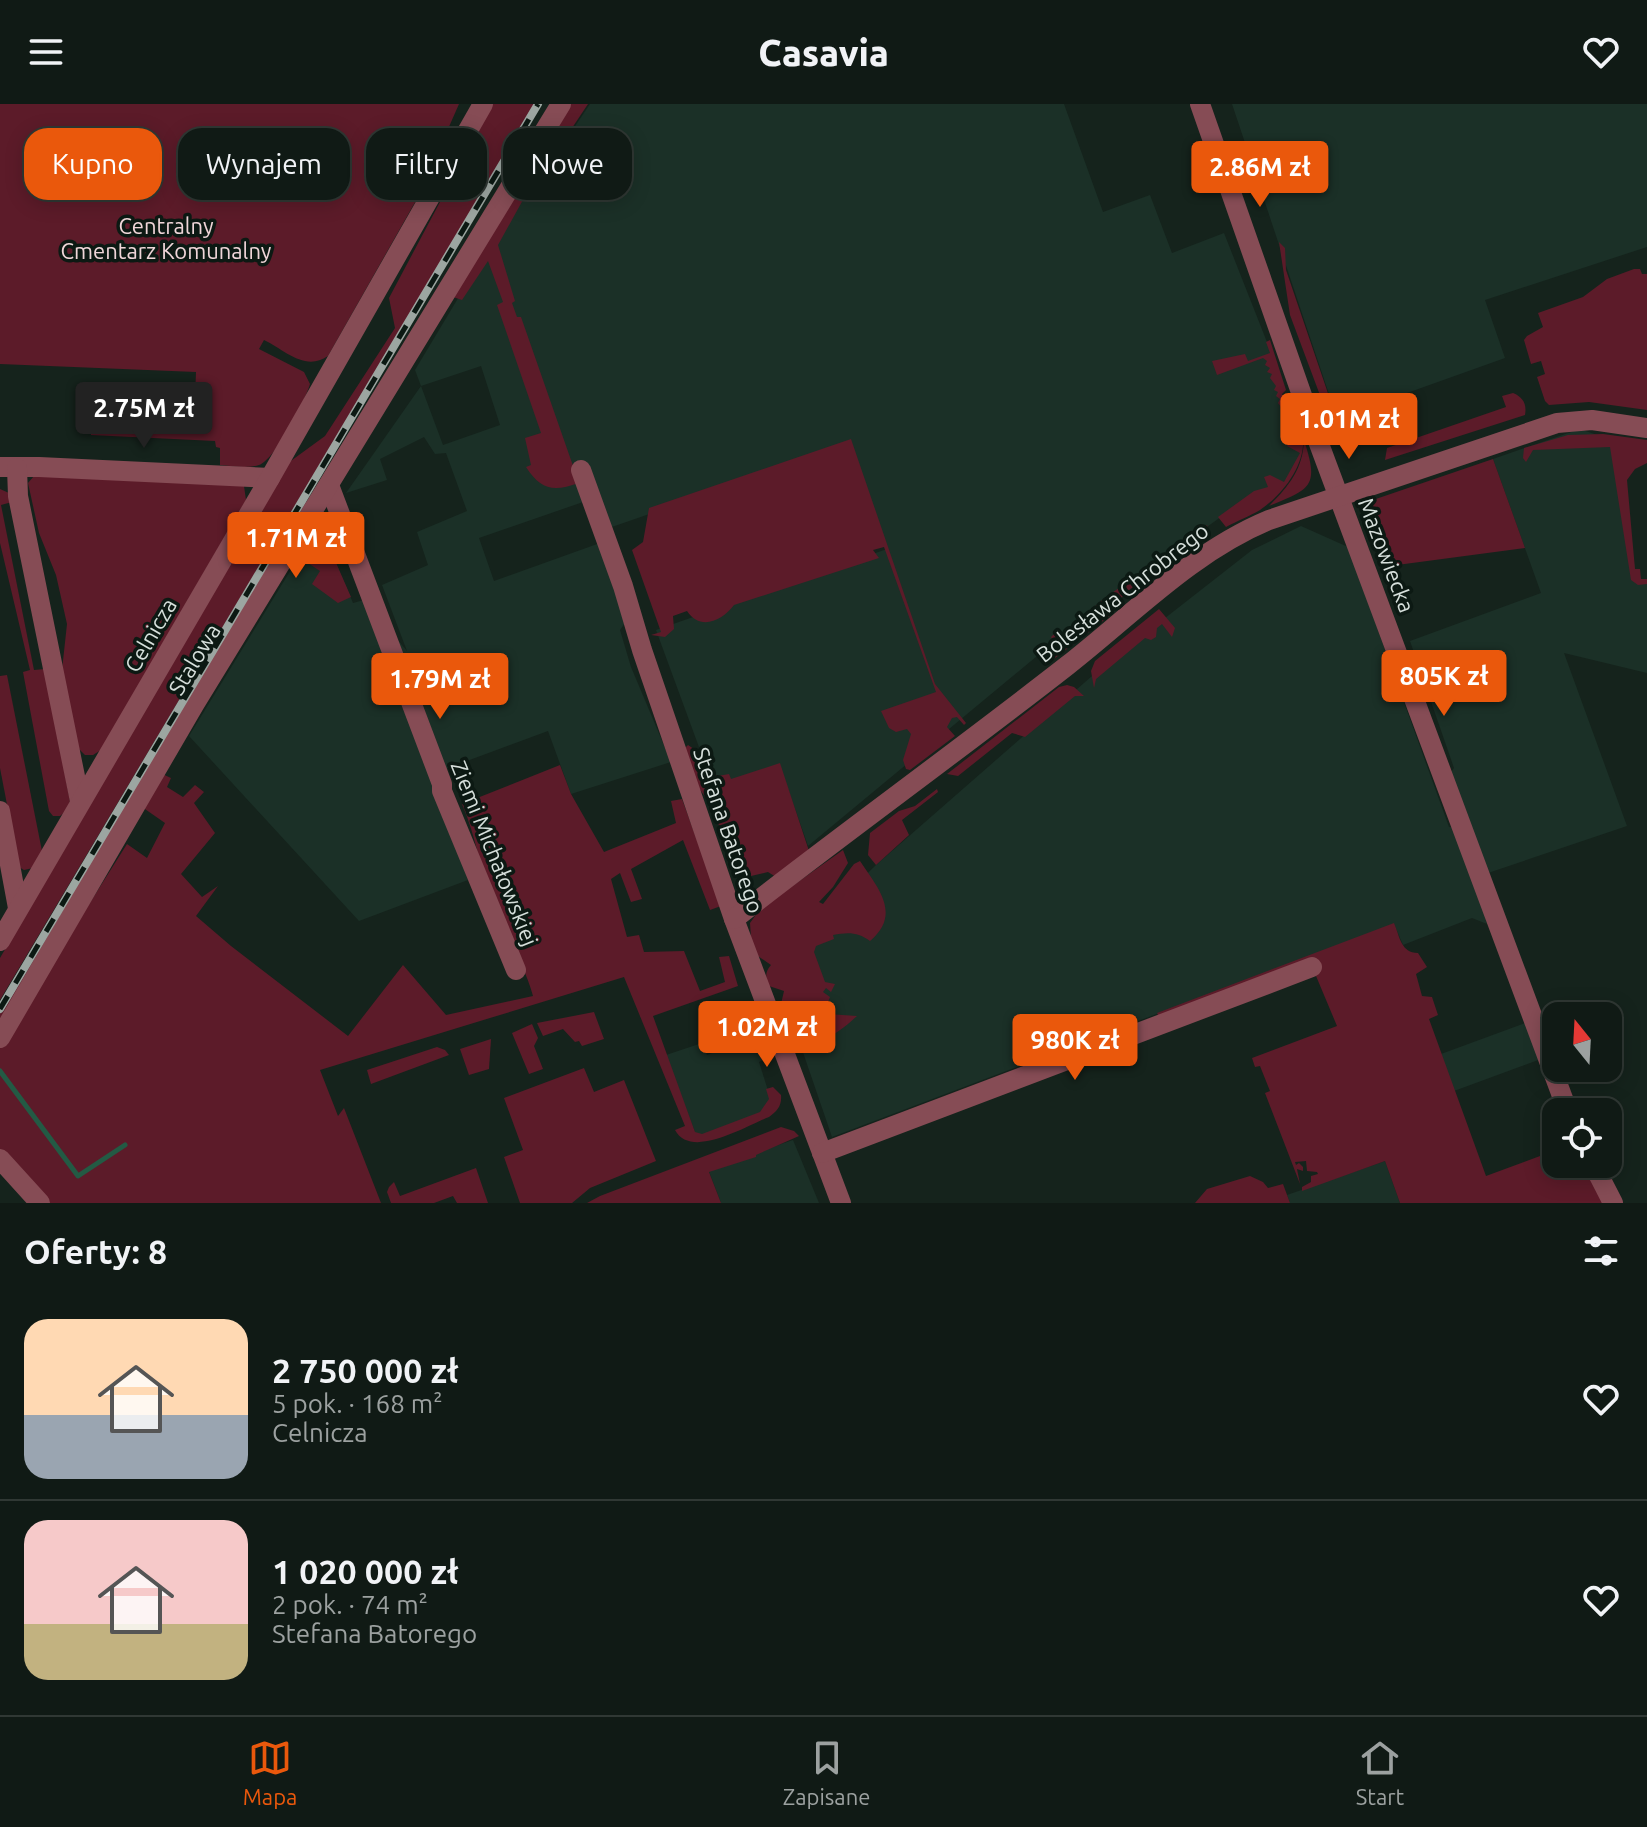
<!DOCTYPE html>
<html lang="pl">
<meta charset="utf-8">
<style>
:root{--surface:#101a15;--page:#1e2722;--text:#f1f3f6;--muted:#9ca1a0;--line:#303834;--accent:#ea580c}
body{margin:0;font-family:Ubuntu,sans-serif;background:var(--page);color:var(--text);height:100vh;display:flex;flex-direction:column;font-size:30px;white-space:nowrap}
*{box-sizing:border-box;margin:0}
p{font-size:26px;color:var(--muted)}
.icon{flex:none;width:44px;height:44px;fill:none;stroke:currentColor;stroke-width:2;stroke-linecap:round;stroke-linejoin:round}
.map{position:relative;height:1099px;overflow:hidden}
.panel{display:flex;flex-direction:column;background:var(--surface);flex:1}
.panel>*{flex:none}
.guide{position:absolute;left:24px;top:24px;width:800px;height:72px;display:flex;gap:16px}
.needle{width:52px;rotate:342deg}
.tools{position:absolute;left:1542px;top:898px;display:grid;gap:16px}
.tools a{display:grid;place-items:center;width:80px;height:80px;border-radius:16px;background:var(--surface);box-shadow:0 4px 20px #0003,0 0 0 2px var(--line);font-size:40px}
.price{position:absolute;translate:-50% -68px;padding:0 18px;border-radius:8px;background:var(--accent);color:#fff;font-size:26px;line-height:52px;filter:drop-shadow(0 2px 4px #0008)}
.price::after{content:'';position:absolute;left:50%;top:48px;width:24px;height:18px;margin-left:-12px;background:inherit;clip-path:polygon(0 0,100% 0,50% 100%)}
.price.current{background:#222;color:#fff}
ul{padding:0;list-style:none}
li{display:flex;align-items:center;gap:24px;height:200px;padding:0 24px}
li+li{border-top:2px solid var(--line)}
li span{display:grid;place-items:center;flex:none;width:224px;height:160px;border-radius:24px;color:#555}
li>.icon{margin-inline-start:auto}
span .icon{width:96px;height:96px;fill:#fffc;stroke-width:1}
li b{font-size:34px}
h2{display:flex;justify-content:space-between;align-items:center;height:96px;padding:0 24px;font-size:34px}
.tag{padding:0 28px;border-radius:24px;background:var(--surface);box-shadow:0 4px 20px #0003,0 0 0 2px var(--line);font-size:28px;line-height:72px}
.tag.current{background:var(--accent);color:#fff}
header{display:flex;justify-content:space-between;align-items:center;height:104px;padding:0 24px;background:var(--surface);font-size:36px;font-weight:800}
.dock{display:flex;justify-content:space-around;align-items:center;height:112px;border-top:2px solid var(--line);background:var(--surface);font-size:22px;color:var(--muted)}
.dock a{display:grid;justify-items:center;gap:4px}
.dock .current{color:var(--accent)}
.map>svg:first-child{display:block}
.built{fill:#1b3027;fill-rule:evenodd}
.green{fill:#5c1b29}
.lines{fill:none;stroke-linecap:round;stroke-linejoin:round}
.stream{stroke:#235a44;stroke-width:5}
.minor{stroke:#864c55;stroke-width:20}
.rail-casing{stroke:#9ca6a1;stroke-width:8}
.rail{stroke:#0c1913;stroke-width:5;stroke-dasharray:15;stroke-linecap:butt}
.labels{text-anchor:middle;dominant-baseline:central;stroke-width:7;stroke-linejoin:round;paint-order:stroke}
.park-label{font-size:22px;fill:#f0d6d9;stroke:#0c1913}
.street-label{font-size:22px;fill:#d7e0dc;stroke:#0c1913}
</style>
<header><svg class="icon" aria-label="menu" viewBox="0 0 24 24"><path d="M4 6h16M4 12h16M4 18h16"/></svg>Casavia<svg class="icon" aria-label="heart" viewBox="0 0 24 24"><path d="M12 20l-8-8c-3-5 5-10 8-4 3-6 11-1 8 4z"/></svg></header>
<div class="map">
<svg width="1647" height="1099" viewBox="0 0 1647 1099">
<rect width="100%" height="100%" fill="#15231c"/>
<g class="built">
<path d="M590,0h474l39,108 47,-17 22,58 52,-20 58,147 -4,7 23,67 -15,30 -30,8 -149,106 -299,248 -28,-80 -66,22 -58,-158 231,-81 -35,-105 -246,85 -20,-28 -107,37 15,43 106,-38 25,80 -5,7 11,37 40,95 -100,32 -23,-63 -119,44 39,105 -109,41 -170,-185 103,-168 23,-26 11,-3 27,64 11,-3 43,51 -25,-66 46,-20 -11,-33 50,-21 -21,-58 -11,1 -11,-17 -44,22 7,21 -41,13 75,-107 -6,-16 72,-120 41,-58 29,-51 10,-3zM481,262l19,59 -57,20 -22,-59z"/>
<polygon points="1232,0 1647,0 1647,143 1485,196 1505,254 1337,314"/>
<polygon points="1580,325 1617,338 1637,479 1647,479 1647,569 1564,549 1627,722 1485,770 1449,671 1454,664 1410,537 1541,489 1493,355"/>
<polygon points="1301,422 1348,443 1449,723 1458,724 1489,811 1485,813 1487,820 1472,814 1403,841 1394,820 832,1033 784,893 810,825 876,761 1100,565 1252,446"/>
<polygon points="1528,918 1541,955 1454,987 1441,950"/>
<polygon points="761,931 767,954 759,958 771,996 760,1011 707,1033 696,1031 666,951 702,939 707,951"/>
<polygon points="793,1036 819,1099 721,1099 708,1065"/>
<polygon points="1385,1057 1400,1099 1290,1099 1287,1091"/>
</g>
<g class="green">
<path d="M0,0h459l-11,25 -4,22 -116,205c-23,16 -43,-6 -64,-16l-5,9 45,23 6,12c-5,17 -35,76 -51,81 -12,4 -27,1 -39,0v-17l-4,-1 -1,-6 -124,-6v-5h44l1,-33 59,1 1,-26 -196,-8z"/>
<polygon points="492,0 535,0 0,896 0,854 288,359 325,332 395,224 389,194"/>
<path d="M568,0h20l-22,33 -10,3 -58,105 17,56 -3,2 5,14h4l58,166c-26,9 -38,7 -53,-16l5,-2 -6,-27 16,-5 -44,-128 6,-3 -15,-41 -26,39 -9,-3z"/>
<polygon points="1279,138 1285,144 1286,166 1334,307 1327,310 1290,211"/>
<polygon points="1634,165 1640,165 1642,170 1647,170 1647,306 1589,298 1549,301 1545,297 1537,273 1545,270 1541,257 1531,260 1524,236 1527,232 1543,223 1538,209 1583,193 1607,175"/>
<path d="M1270,236l16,50 -4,4 4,13 7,1c3,7 7,15 9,23 7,30 -18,63 -42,79 -10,6 -23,11 -34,17l-8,-10 36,-26 14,-4 -4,-10 6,-2 14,7 16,-29 -13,-7 6,-11 -4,-2 2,-3 -4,-3 1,-3 -6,-8 2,-5 -6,-8 2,-4 -4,-3 2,-4 -4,-2 2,-4 -6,-8 2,-4 -5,-2 3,-4 -5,-3 2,-4 -4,-3 -46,17 -5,-14 33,-7 3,7 22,-8 -4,-11z"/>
<path d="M1513,289c10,4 14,11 12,22l-140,45 2,-12 119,-41 -4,-11z"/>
<polygon points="1603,330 1647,336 1647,359 1635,365 1627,376 1635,465 1640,465 1641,475 1647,475 1647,480 1638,481 1631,476 1610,343 1533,346 1526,358 1523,354 1524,344 1568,331"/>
<path d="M851,335l84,245 31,39 -2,2 -7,-8 -5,1 -5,9 8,9 -45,34 -4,-1 -3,-9 8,-26 -4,-5 -11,3 -7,-4 -8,-17 55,-19 -52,-145 -11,3 6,8 -145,47c-12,16 -34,26 -47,6l-14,5 1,13 -9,8 -14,-2 10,-3 -29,-82 11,-8 6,-34z"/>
<path d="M1304,336c15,46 8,49 -35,66 20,-20 34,-37 35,-66z"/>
<polygon points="1493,355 1525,444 1382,463 1363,409 1367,398"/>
<polygon points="34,372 244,382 246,396 101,646 93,651 85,651 79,645 62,566 67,520 56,471 39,429 28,379"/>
<polygon points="0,385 9,389 12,398 1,401 34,566 45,565 70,697 67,706 60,712 53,712 49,707 23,568 30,566 0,439"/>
<polygon points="305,397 312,400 0,924 0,907"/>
<path d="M1207,421l2,9c-4,8 -15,14 -24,14l-47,37c-9,2 -24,20 -26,29l-62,48 -2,-4 3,-4 5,-1 2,-4 -7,-12 6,-6 7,9 8,-1 6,-6 -2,-11 29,-24z"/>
<polygon points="324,422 331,423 338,430 326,436 351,493 338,499 312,480 320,467 293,449 306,429"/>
<polygon points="1159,505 1175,524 1172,533 1162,520 1157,524 1156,533 1151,536 1145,534 1096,575 1094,584 1091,567 1095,557"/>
<polygon points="7,571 42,747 33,764 24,766 19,763 0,664 0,572"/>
<polygon points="1067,581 1074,583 1084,592 1075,592 1025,633 1012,629 958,672 947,670 1059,583"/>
<polygon points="688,641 707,654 703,664 718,672 729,670 731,675 780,659 810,750 776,773 768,768 751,772 732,760 722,723 714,717 711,701 698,683 684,645"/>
<path d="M560,661l11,29 33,58 72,-29 -5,-22 11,-2 39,107 -11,4 -27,-70 -52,29 11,30 -11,3 -11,-29 -9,6 16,58 12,-2 5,17 40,-1 16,40 25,-9 -6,-25 10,-1 9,30 -85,30 42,116 7,2 58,-22 9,-13 -3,-10 7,-2 8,8c1,11 -4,16 -12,22 -23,9 -78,43 -94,13l10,-4 -61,-149 -304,93 18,46 6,-8 37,95h-335l-46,-53v-105l127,-201 20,14 18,-35 -23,-16 16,-35 13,6 -4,9 16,10 12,-12 9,7 -10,11 21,30 -34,41 21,23 16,-11 -22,30 35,30 117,90 55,-71 43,50 87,-19c-8,-30 -25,-56 -37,-85 -15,-34 -19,-73 -34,-107z"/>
<polygon points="937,685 938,688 902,716 909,731 876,761 868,751 870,729 899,707 915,702"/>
<path d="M843,746l5,13 -15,24 -14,15 4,2 31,-40 6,-3c18,27 42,53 10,80 -12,-9 -22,-9 -37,-6l1,4 -18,7 -2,6 11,30 10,2 -4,8 -5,-4 -3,4 7,5c-8,22 -17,38 -43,38l-13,-21 7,-10 3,-13 -15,-5c-4,-9 -4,-14 2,-21l-19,-13 -2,-29 10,-14z"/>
<path d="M1394,819c6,14 7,30 24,30l9,14 -11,7 6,22 10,1 6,18 -9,4 57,157 70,-26v14h30l20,39h-206l-15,-42 -83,30v-4l9,-5v-6l7,-2 -1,-2 -10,-1 -1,-10 -11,1 1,3 3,-2 4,4v4l-6,-2 3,15 -35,-91 5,-2 -10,-25 -5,1 -3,-9 85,-32 -26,-62 -152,53 -2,-4z"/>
<polygon points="594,908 604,935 582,942 579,937 575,938 563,925 543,932 537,919"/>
<path d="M828,910l29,2c-18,17 -47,37 -72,32l34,-19z"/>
<polygon points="532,920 538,934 534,942 543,965 529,970 512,929"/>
<polygon points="491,935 489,965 469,971 460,945"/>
<polygon points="437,943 445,946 449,951 371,980 367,966"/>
<polygon points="584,964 594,988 624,976 656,1057 590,1084 572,1099 520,1099 504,1053 523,1046 504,994"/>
<polygon points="781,1023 794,1027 799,1032 756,1051 756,1053 709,1068 721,1099 587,1099 600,1092"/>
<polygon points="476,1064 488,1099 457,1099 453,1092 434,1099 391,1099 387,1088 389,1083 394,1078 400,1092"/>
<polygon points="1250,1072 1263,1078 1268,1084 1283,1080 1290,1099 1195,1099 1207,1085"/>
</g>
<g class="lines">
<polyline class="stream" points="0,967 78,1072 125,1041"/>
<g class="minor">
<polyline points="1200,0 1318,337 1568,1008"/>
<polyline points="0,363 39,363 270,374"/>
<polyline points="17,364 18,392 80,697"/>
<polyline points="581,366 623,482 642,546 734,815 841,1099"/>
<polyline points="329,381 442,680 442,687 516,866"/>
<polyline points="0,707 18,804"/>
<path d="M734,815c110,-86 224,-168 334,-254 65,-51 124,-113 201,-145l288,-97 35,-3 55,8"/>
<polyline points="0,837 270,374 483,0"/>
<polyline points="0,934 194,601 561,0"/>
<polyline points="822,1049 1312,863"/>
<polyline points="0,1055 40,1099"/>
<polyline points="1593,1060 1613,1099"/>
</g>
<defs>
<polyline id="rail" points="0,905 538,0"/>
</defs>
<use href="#rail" class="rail-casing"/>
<use href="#rail" class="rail"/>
</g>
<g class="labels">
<g class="park-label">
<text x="166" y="121">Centralny<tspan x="166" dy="25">Cmentarz Komunalny</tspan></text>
</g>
<g class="street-label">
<text transform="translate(1387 451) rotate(69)">Mazowiecka</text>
<text transform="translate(1122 488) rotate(-38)">Bolesława Chrobrego</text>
<text transform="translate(150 531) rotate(-60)">Celnicza</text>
<text transform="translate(194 555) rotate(-59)">Stalowa</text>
<text transform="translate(729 726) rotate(71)">Stefana Batorego</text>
<text transform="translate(495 749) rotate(68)">Ziemi Michałowskiej</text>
</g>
</g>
</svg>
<div class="tools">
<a><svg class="needle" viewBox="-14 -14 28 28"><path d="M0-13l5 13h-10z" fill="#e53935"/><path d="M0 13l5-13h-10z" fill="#9ca1a0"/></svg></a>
<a><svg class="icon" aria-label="locate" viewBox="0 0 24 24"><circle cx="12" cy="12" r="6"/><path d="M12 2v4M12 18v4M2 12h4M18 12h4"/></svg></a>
</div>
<b class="price" style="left:1260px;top:105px">2.86M zł</b>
<b class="price current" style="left:144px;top:346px">2.75M zł</b>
<b class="price" style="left:1349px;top:357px">1.01M zł</b>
<b class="price" style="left:296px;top:476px">1.71M zł</b>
<b class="price" style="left:1444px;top:614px">805K zł</b>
<b class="price" style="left:440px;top:617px">1.79M zł</b>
<b class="price" style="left:767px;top:965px">1.02M zł</b>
<b class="price" style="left:1075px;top:978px">980K zł</b>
<div class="guide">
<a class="tag current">Kupno</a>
<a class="tag">Wynajem</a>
<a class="tag">Filtry</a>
<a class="tag">Nowe</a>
</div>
</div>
<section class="panel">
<h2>Oferty: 8<svg class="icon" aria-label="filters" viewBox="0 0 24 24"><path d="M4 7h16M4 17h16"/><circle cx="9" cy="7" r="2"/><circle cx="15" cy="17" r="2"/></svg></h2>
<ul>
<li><span style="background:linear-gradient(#ffd9b3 60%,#9aa5b1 0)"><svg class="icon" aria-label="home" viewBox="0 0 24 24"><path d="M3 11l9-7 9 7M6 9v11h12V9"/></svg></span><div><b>2 750 000 zł</b><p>5 pok. · 168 m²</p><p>Celnicza</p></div><svg class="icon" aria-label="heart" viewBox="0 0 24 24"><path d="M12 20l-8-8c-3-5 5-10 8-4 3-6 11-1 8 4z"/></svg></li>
<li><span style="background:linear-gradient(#f6c9c9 65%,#c2b280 0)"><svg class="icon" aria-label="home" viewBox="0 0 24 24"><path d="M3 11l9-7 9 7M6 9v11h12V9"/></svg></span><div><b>1 020 000 zł</b><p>2 pok. · 74 m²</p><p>Stefana Batorego</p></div><svg class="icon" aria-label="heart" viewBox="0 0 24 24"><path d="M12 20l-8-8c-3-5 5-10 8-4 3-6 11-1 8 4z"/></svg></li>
</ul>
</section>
<nav class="dock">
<a class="current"><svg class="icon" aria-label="map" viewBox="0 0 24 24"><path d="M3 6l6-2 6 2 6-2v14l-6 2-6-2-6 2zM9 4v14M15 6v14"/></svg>Mapa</a>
<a><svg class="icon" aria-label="saved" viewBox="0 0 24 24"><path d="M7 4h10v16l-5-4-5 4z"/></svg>Zapisane</a>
<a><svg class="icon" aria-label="home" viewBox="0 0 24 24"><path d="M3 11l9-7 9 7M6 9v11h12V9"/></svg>Start</a>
</nav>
